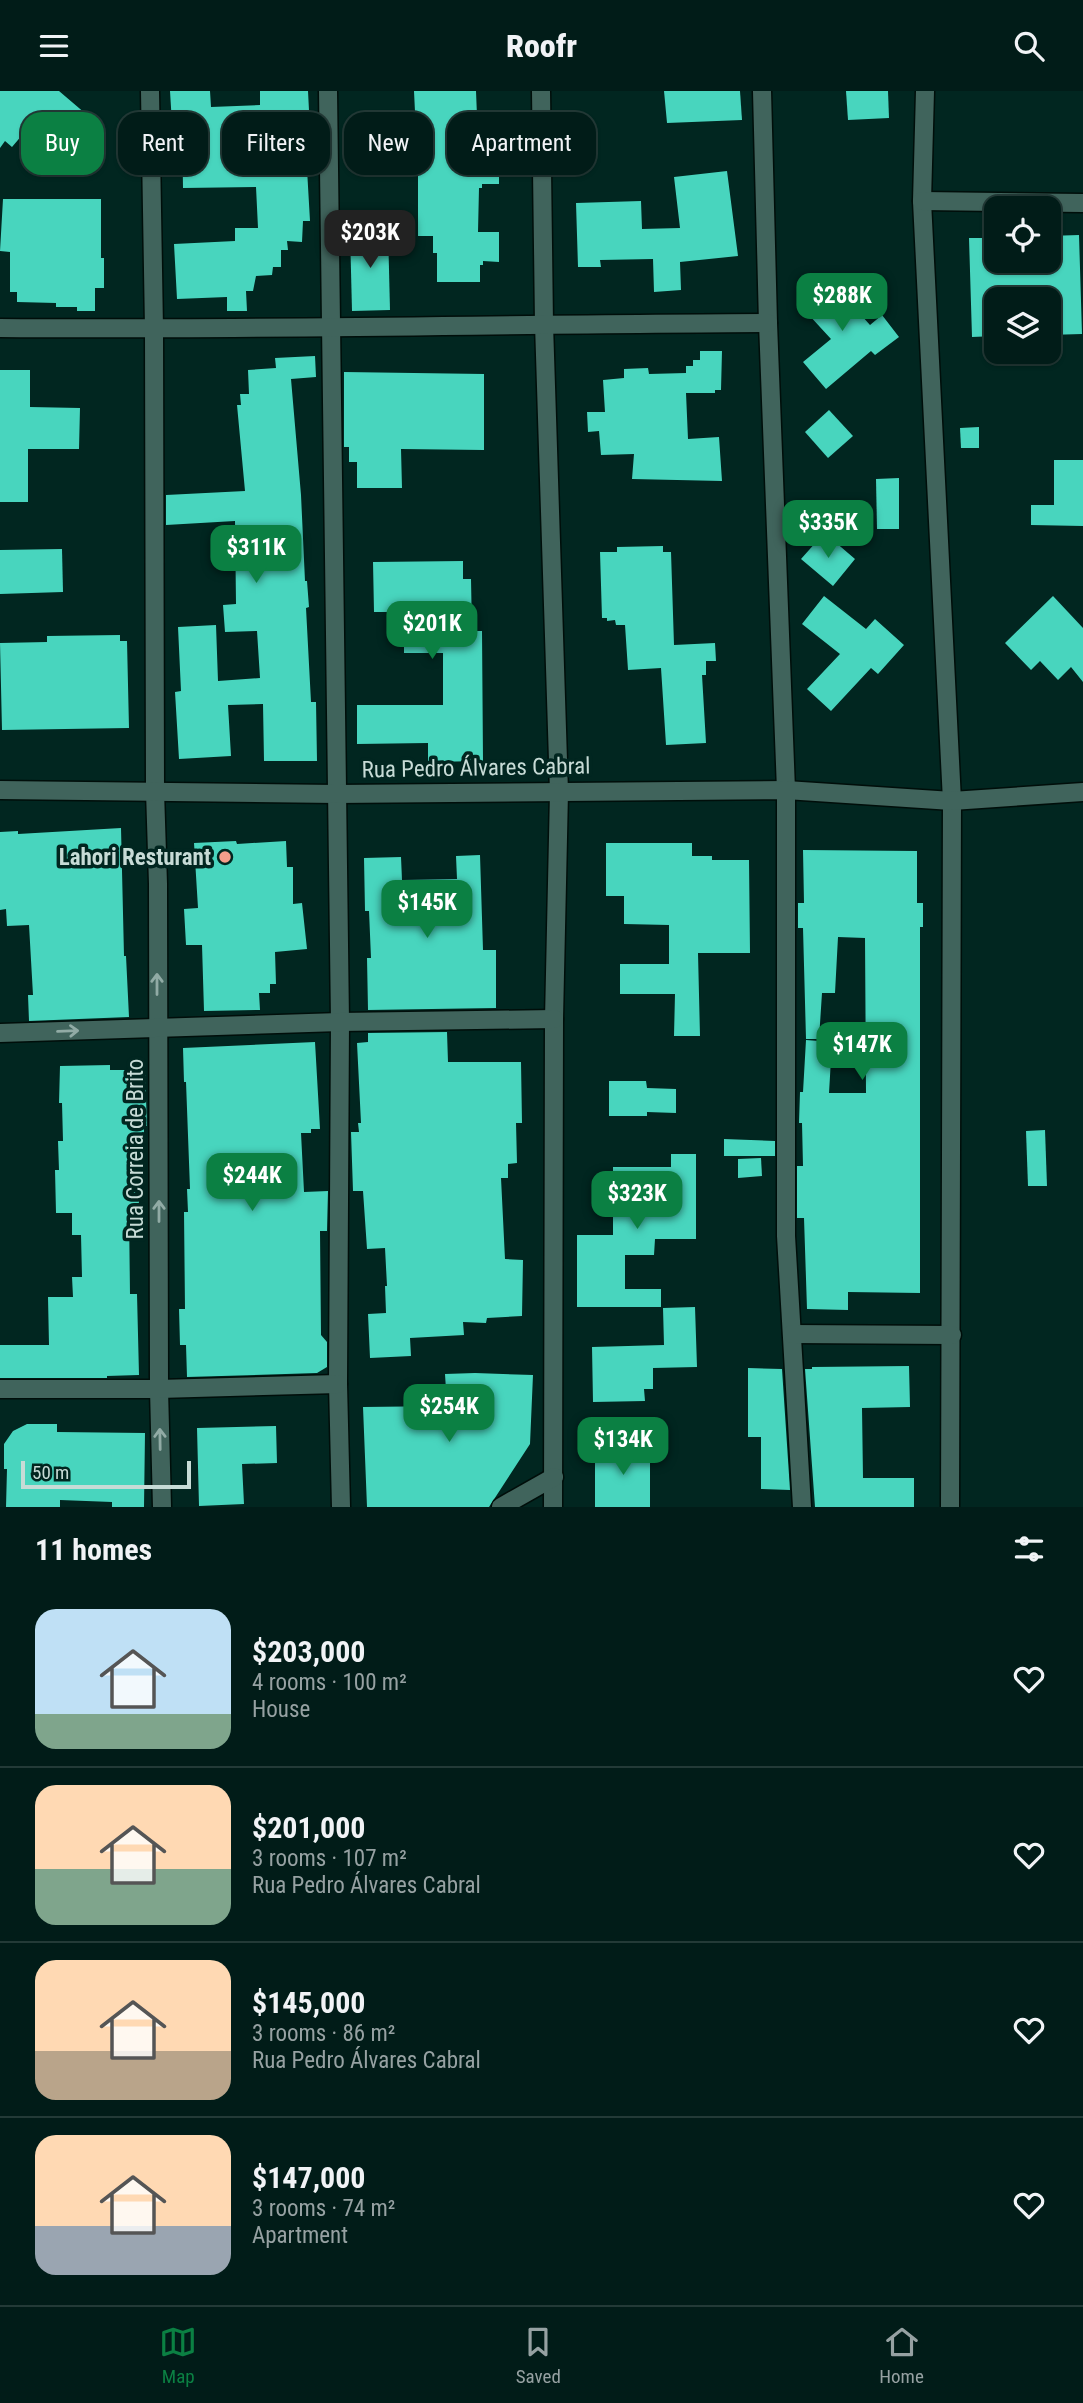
<!DOCTYPE html>
<meta charset="utf-8">
<style>
:root{--surface:#011c18;--page:#0f2925;--text:#f1f3f6;--muted:#96a1a2;--line:#233a37;--accent:#0b8043}
body{margin:0;font-family:"Roboto Condensed",sans-serif;background:var(--page);color:var(--text);height:100vh;display:flex;flex-direction:column;font-size:26px;white-space:nowrap}
*{box-sizing:border-box;margin:0}
p{font-size:23px;color:var(--muted)}
.icon{flex:none;width:38px;height:38px;fill:none;stroke:currentColor;stroke-width:2;stroke-linecap:round;stroke-linejoin:round}
.map{position:relative;height:1416px;overflow:hidden}
.side{display:flex;flex-direction:column;background:var(--surface);flex:1}
.side>*{flex:none}
.top-card{position:absolute;left:21px;top:21px;width:700px;height:63px;display:flex;gap:14px}
.buttons{position:absolute;left:984px;top:105px;display:grid;gap:14px}
.buttons a{display:grid;place-items:center;width:77px;height:77px;border-radius:14px;background:var(--surface);box-shadow:0 2px 5px #0004,0 0 0 2px var(--line);font-size:35px}
.scale{position:absolute;left:21px;bottom:18px;width:170px;box-sizing:border-box;padding-left:7px;border:4px solid #c7dbd6;border-top:0;font-size:19px;line-height:24px;white-space:nowrap;color:#c7dbd6;-webkit-text-stroke:5px #012620;paint-order:stroke}
.price{position:absolute;translate:-50% -60px;padding:0 16px;border-radius:14px;background:var(--accent);color:#fff;font-size:23px;line-height:46px;filter:drop-shadow(0 2px 4px #0008)}
.price::after{content:'';position:absolute;left:50%;top:42px;width:21px;height:16px;margin-left:-10px;background:inherit;clip-path:polygon(0 0,100% 0,50% 100%)}
.price.active{background:#222;color:#fff}
ul{padding:0;list-style:none}
li{display:flex;align-items:center;gap:21px;height:175px;padding:0 35px}
li+li{border-top:2px solid var(--line)}
li span{display:grid;place-items:center;flex:none;width:196px;height:140px;border-radius:21px;color:#555}
li>.icon{margin-inline-start:auto}
span .icon{width:84px;height:84px;fill:#fffc;stroke-width:1}
li b{font-size:30px}
h2{display:flex;justify-content:space-between;align-items:center;height:84px;padding:0 35px;font-size:30px}
.pill{padding:0 24px;border-radius:21px;background:var(--surface);box-shadow:0 2px 5px #0004,0 0 0 2px var(--line);font-size:24px;line-height:63px}
.pill.active{background:var(--accent);color:#fff}
header{display:flex;justify-content:space-between;align-items:center;height:91px;padding:0 35px;background:var(--surface);font-size:32px;font-weight:800}
.dock{display:flex;justify-content:space-around;align-items:center;height:98px;border-top:2px solid var(--line);background:var(--surface);font-size:19px;color:var(--muted)}
.dock a{display:grid;justify-items:center;gap:4px}
.dock .active{color:var(--accent)}
.map>svg:first-child{display:block}
.building{fill:#48d5be}
.lines{fill:none;stroke-linecap:round;stroke-linejoin:round}
.minor-casing{stroke:#000e0a;stroke-width:21}
.minor{stroke:#40645c;stroke-width:18}
.oneway{stroke:#91aba5}
.poi-dot{fill:#f49d8b;stroke:#012620;stroke-width:2.5}
.labels{text-anchor:middle;dominant-baseline:central;stroke-width:7;stroke-linejoin:round;paint-order:stroke}
.street-label{font-size:23px;fill:#c7dbd6;stroke:#012620}
.poi-label{font-size:23px;font-weight:bold;fill:#c7dbd6;stroke:#012620;text-anchor:end}
</style>
<header><svg class="icon" aria-label="menu" viewBox="0 0 24 24"><path d="M4 6h16M4 12h16M4 18h16"/></svg>Roofr<svg class="icon" aria-label="search" viewBox="0 0 24 24"><circle cx="10" cy="10" r="6"/><path d="M15 15l6 6"/></svg></header>
<div class="map">
<svg width="1083" height="1416" viewBox="0 0 1083 1416">
<rect width="100%" height="100%" fill="#012620"/>
<g class="building">
<polygon points="0,0 59,0 86,23 54,59 29,36 12,56 5,50 0,57"/>
<polygon points="170,0 210,0 211,16 260,14 260,0 308,0 312,78 307,78 310,130 303,130 302,151 287,150 288,159 281,159 281,176 273,176 272,184 256,185 253,200 246,200 247,220 227,220 227,206 177,208 174,153 235,150 235,137 258,137 256,96 183,97 182,33 172,33"/>
<polygon points="414,0 476,0 478,50 499,50 499,93 482,93 482,97 479,97 478,141 499,141 499,171 483,170 483,174 480,174 480,191 437,191 437,162 433,162 433,145 418,145 418,63 382,63 382,42 416,42"/>
<polygon points="664,0 740,0 742,29 667,32"/>
<polygon points="846,0 888,0 889,27 848,29"/>
<polygon points="727,80 738,165 680,171 681,199 654,201 653,168 600,169 601,176 578,176 576,112 641,110 642,138 680,137 674,86"/>
<polygon points="3,108 101,108 101,167 104,167 104,197 95,197 95,220 77,220 77,216 56,216 56,212 17,211 17,201 10,201 10,161 0,160"/>
<polygon points="388,138 390,219 352,220 350,140"/>
<polygon points="1079,144 1082,243 1048,244 1048,208 996,208 996,245 972,246 969,147 996,147 996,170 1048,170 1048,145"/>
<polygon points="826,185 870,234 882,224 899,246 875,264 871,260 826,298 803,271 831,248 797,211"/>
<polygon points="700,260 722,260 721,299 715,299 715,302 686,302 688,348 719,346 722,390 632,388 634,363 601,364 599,340 588,341 587,321 605,321 603,289 624,287 624,278 648,277 649,283 686,282 686,275 693,275 693,269 700,269"/>
<polygon points="315,265 316,286 291,288 301,404 305,490 307,490 309,516 306,517 311,611 316,611 317,670 264,670 263,613 228,614 231,665 179,668 175,601 181,600 178,536 216,534 218,590 260,587 257,540 225,541 223,514 236,513 235,430 166,434 166,404 245,400 237,314 241,314 240,303 249,303 248,279 276,277 275,267"/>
<polygon points="0,279 30,279 30,316 80,317 79,358 28,358 28,411 0,411"/>
<polygon points="344,281 484,283 484,359 401,358 402,397 357,397 357,371 349,371 349,356 344,356"/>
<polygon points="829,319 853,345 828,367 805,341"/>
<polygon points="979,336 979,357 961,357 960,337"/>
<polygon points="1054,369 1083,369 1083,435 1031,434 1031,414 1054,414"/>
<polygon points="899,387 899,438 877,438 876,388"/>
<polygon points="827,444 855,468 833,495 801,468 817,450 820,452"/>
<polygon points="663,455 663,461 671,461 674,554 715,552 716,570 706,570 706,584 702,584 706,652 666,654 661,577 628,579 625,534 616,534 615,529 607,530 607,527 602,527 600,461 617,461 617,456"/>
<polygon points="62,458 63,501 0,503 0,459"/>
<polygon points="463,470 463,488 471,488 472,540 482,540 483,670 428,671 428,652 357,653 357,614 443,614 443,562 404,562 404,521 374,521 373,471"/>
<polygon points="824,505 866,538 875,528 904,554 878,583 871,577 831,620 807,598 840,563 802,533"/>
<polygon points="1053,505 1083,537 1083,591 1071,576 1058,589 1040,570 1031,579 1005,552"/>
<polygon points="120,544 120,550 127,550 129,637 2,639 0,552 47,551 47,545"/>
<polygon points="121,737 124,865 126,865 129,926 29,930 28,904 33,904 29,834 7,835 6,818 0,819 0,741 18,740 18,743"/>
<polygon points="236,750 237,753 286,750 287,776 293,776 293,813 302,812 307,858 275,861 276,893 270,893 270,902 259,902 260,919 204,920 202,854 186,854 184,818 198,817 194,752"/>
<polygon points="606,752 692,752 692,765 712,765 712,769 749,769 750,862 698,862 700,945 674,945 675,903 620,903 620,873 669,873 669,834 624,833 624,805 606,805"/>
<polygon points="803,759 917,760 917,812 923,812 923,836 920,836 920,1202 848,1201 848,1219 807,1218 804,1127 797,1127 797,1075 803,1075 802,1032 799,1032 800,1001 803,1001 806,949 832,951 829,1002 866,1002 865,847 838,846 835,902 822,902 819,948 806,948 803,837 798,837 798,812 804,812"/>
<polygon points="480,764 483,859 496,859 496,917 368,919 367,867 371,867 369,820 365,820 364,767 401,766 402,789 457,788 456,765"/>
<polygon points="447,941 448,971 521,971 522,1032 516,1032 517,1072 508,1073 508,1087 501,1087 505,1168 523,1169 522,1225 487,1227 486,1232 463,1231 464,1244 410,1247 411,1265 370,1267 368,1223 386,1222 385,1195 387,1195 385,1157 367,1158 363,1100 353,1100 351,1041 359,1041 358,1032 361,1032 357,952 368,951 368,942"/>
<polygon points="315,951 320,1038 311,1038 311,1042 301,1042 304,1101 328,1100 327,1140 320,1140 321,1244 327,1251 327,1276 317,1282 187,1286 186,1254 180,1254 179,1218 185,1218 184,1121 188,1121 187,1098 190,1098 186,991 184,991 183,957"/>
<polygon points="110,974 110,979 145,979 147,1035 144,1035 144,1053 138,1053 139,1121 129,1121 130,1203 137,1203 139,1284 107,1285 107,1287 0,1287 0,1254 49,1254 48,1206 73,1206 72,1186 82,1186 81,1144 72,1144 72,1122 56,1122 55,1079 59,1079 58,1050 63,1050 62,1012 59,1012 60,975"/>
<polygon points="609,990 646,990 647,997 676,998 676,1022 647,1021 647,1025 609,1025"/>
<polygon points="1045,1039 1047,1095 1028,1095 1026,1040"/>
<polygon points="724,1048 775,1050 775,1065 724,1065"/>
<polygon points="671,1063 696,1063 696,1148 655,1148 654,1164 625,1164 625,1198 661,1198 661,1216 577,1216 577,1144 613,1144 613,1076 671,1076"/>
<polygon points="761,1067 762,1085 738,1087 738,1068"/>
<polygon points="695,1216 697,1276 653,1277 653,1298 644,1298 645,1310 593,1311 592,1256 664,1254 663,1217"/>
<polygon points="909,1275 910,1316 862,1317 863,1387 914,1387 914,1416 815,1416 805,1278 812,1278 812,1276"/>
<polygon points="748,1277 782,1278 790,1399 761,1398 761,1346 748,1346"/>
<polygon points="475,1282 533,1284 530,1353 489,1416 367,1416 363,1316 447,1315 445,1283"/>
<polygon points="27,1333 57,1333 57,1341 145,1342 144,1416 112,1416 112,1411 60,1409 60,1416 6,1416 7,1378 4,1378 4,1353 13,1340"/>
<polygon points="276,1335 277,1372 242,1373 244,1413 199,1415 197,1337"/>
<rect x="595" y="1357" width="55" height="59"/>
</g>
<g class="lines">
<defs>
<g id="minor">
<polyline points="150,0 154,238 155,700 158,793 159,1298 162,1416"/>
<polyline points="328,0 340,931 338,1293 341,1416"/>
<polyline points="541,0 544,233 559,701 554,928 553,1416"/>
<polyline points="762,0 768,232 786,699 786,1145 802,1416"/>
<polyline points="925,0 922,110 952,710 950,1416"/>
<polyline points="922,110 1083,112"/>
<path d="M0,237c256,2 512,-4 768,-5"/>
<polyline points="0,699 336,703 786,699 952,710 1083,701"/>
<polyline points="0,942 340,931 554,928"/>
<polyline points="792,1243 952,1244"/>
<polyline points="0,1298 159,1298 338,1293"/>
<polyline points="501,1416 554,1386"/>
</g>
</defs>
<use href="#minor" class="minor-casing"/>
<use href="#minor" class="minor"/>
</g>
<defs><path id="oneway-shaft" d="M-6 0H5M1.5-3L5.5 0L1.5 3" fill="none" stroke-width="1.6" stroke-linecap="round" stroke-linejoin="round" transform="scale(1.75)"/></defs>
<g class="oneway">
<use href="#oneway-shaft" transform="translate(157 893) rotate(-90)"/>
<use href="#oneway-shaft" transform="translate(68 940) rotate(-2)"/>
<use href="#oneway-shaft" transform="translate(159 1120) rotate(-90)"/>
<use href="#oneway-shaft" transform="translate(160 1348) rotate(-91)"/>
</g>
<circle class="poi-dot" cx="225" cy="766" r="7"/>
<g class="labels">
<g class="street-label">
<text transform="translate(476 677) rotate(-1)">Rua Pedro Álvares Cabral</text>
<text transform="translate(135 1058) rotate(-90)">Rua Correia de Brito</text>
</g>
<g class="poi-label">
<text x="211" y="766">Lahori Resturant</text>
</g>
</g>
</svg>
<div class="buttons">
<a><svg class="icon" aria-label="locate" viewBox="0 0 24 24"><circle cx="12" cy="12" r="6"/><path d="M12 2v4M12 18v4M2 12h4M18 12h4"/></svg></a>
<a><svg class="icon" aria-label="layers" viewBox="0 0 24 24"><path d="M12 4l9 5-9 5-9-5zM3 14l9 5 9-5"/></svg></a>
</div>
<div class="scale">50 m</div>
<b class="price active" style="left:370px;top:179px">$203K</b>
<b class="price" style="left:842px;top:242px">$288K</b>
<b class="price" style="left:828px;top:469px">$335K</b>
<b class="price" style="left:256px;top:494px">$311K</b>
<b class="price" style="left:432px;top:570px">$201K</b>
<b class="price" style="left:427px;top:849px">$145K</b>
<b class="price" style="left:862px;top:991px">$147K</b>
<b class="price" style="left:252px;top:1122px">$244K</b>
<b class="price" style="left:637px;top:1140px">$323K</b>
<b class="price" style="left:449px;top:1353px">$254K</b>
<b class="price" style="left:623px;top:1386px">$134K</b>
<div class="top-card">
<a class="pill active">Buy</a>
<a class="pill">Rent</a>
<a class="pill">Filters</a>
<a class="pill">New</a>
<a class="pill">Apartment</a>
</div>
</div>
<section class="side">
<h2>11 homes<svg class="icon" aria-label="filters" viewBox="0 0 24 24"><path d="M4 7h16M4 17h16"/><circle cx="9" cy="7" r="2"/><circle cx="15" cy="17" r="2"/></svg></h2>
<ul>
<li><span style="background:linear-gradient(#bfe0f5 75%,#7fa58c 0)"><svg class="icon" aria-label="home" viewBox="0 0 24 24"><path d="M3 11l9-7 9 7M6 9v11h12V9"/></svg></span><div><b>$203,000</b><p>4 rooms · 100 m²</p><p>House</p></div><svg class="icon" aria-label="heart" viewBox="0 0 24 24"><path d="M12 20l-8-8c-3-5 5-10 8-4 3-6 11-1 8 4z"/></svg></li>
<li><span style="background:linear-gradient(#ffd9b3 60%,#7fa58c 0)"><svg class="icon" aria-label="home" viewBox="0 0 24 24"><path d="M3 11l9-7 9 7M6 9v11h12V9"/></svg></span><div><b>$201,000</b><p>3 rooms · 107 m²</p><p>Rua Pedro Álvares Cabral</p></div><svg class="icon" aria-label="heart" viewBox="0 0 24 24"><path d="M12 20l-8-8c-3-5 5-10 8-4 3-6 11-1 8 4z"/></svg></li>
<li><span style="background:linear-gradient(#ffd9b3 65%,#b9a48a 0)"><svg class="icon" aria-label="home" viewBox="0 0 24 24"><path d="M3 11l9-7 9 7M6 9v11h12V9"/></svg></span><div><b>$145,000</b><p>3 rooms · 86 m²</p><p>Rua Pedro Álvares Cabral</p></div><svg class="icon" aria-label="heart" viewBox="0 0 24 24"><path d="M12 20l-8-8c-3-5 5-10 8-4 3-6 11-1 8 4z"/></svg></li>
<li><span style="background:linear-gradient(#ffd9b3 65%,#9aa5b1 0)"><svg class="icon" aria-label="home" viewBox="0 0 24 24"><path d="M3 11l9-7 9 7M6 9v11h12V9"/></svg></span><div><b>$147,000</b><p>3 rooms · 74 m²</p><p>Apartment</p></div><svg class="icon" aria-label="heart" viewBox="0 0 24 24"><path d="M12 20l-8-8c-3-5 5-10 8-4 3-6 11-1 8 4z"/></svg></li>
</ul>
</section>
<nav class="dock">
<a class="active"><svg class="icon" aria-label="map" viewBox="0 0 24 24"><path d="M3 6l6-2 6 2 6-2v14l-6 2-6-2-6 2zM9 4v14M15 6v14"/></svg>Map</a>
<a><svg class="icon" aria-label="saved" viewBox="0 0 24 24"><path d="M7 4h10v16l-5-4-5 4z"/></svg>Saved</a>
<a><svg class="icon" aria-label="home" viewBox="0 0 24 24"><path d="M3 11l9-7 9 7M6 9v11h12V9"/></svg>Home</a>
</nav>
